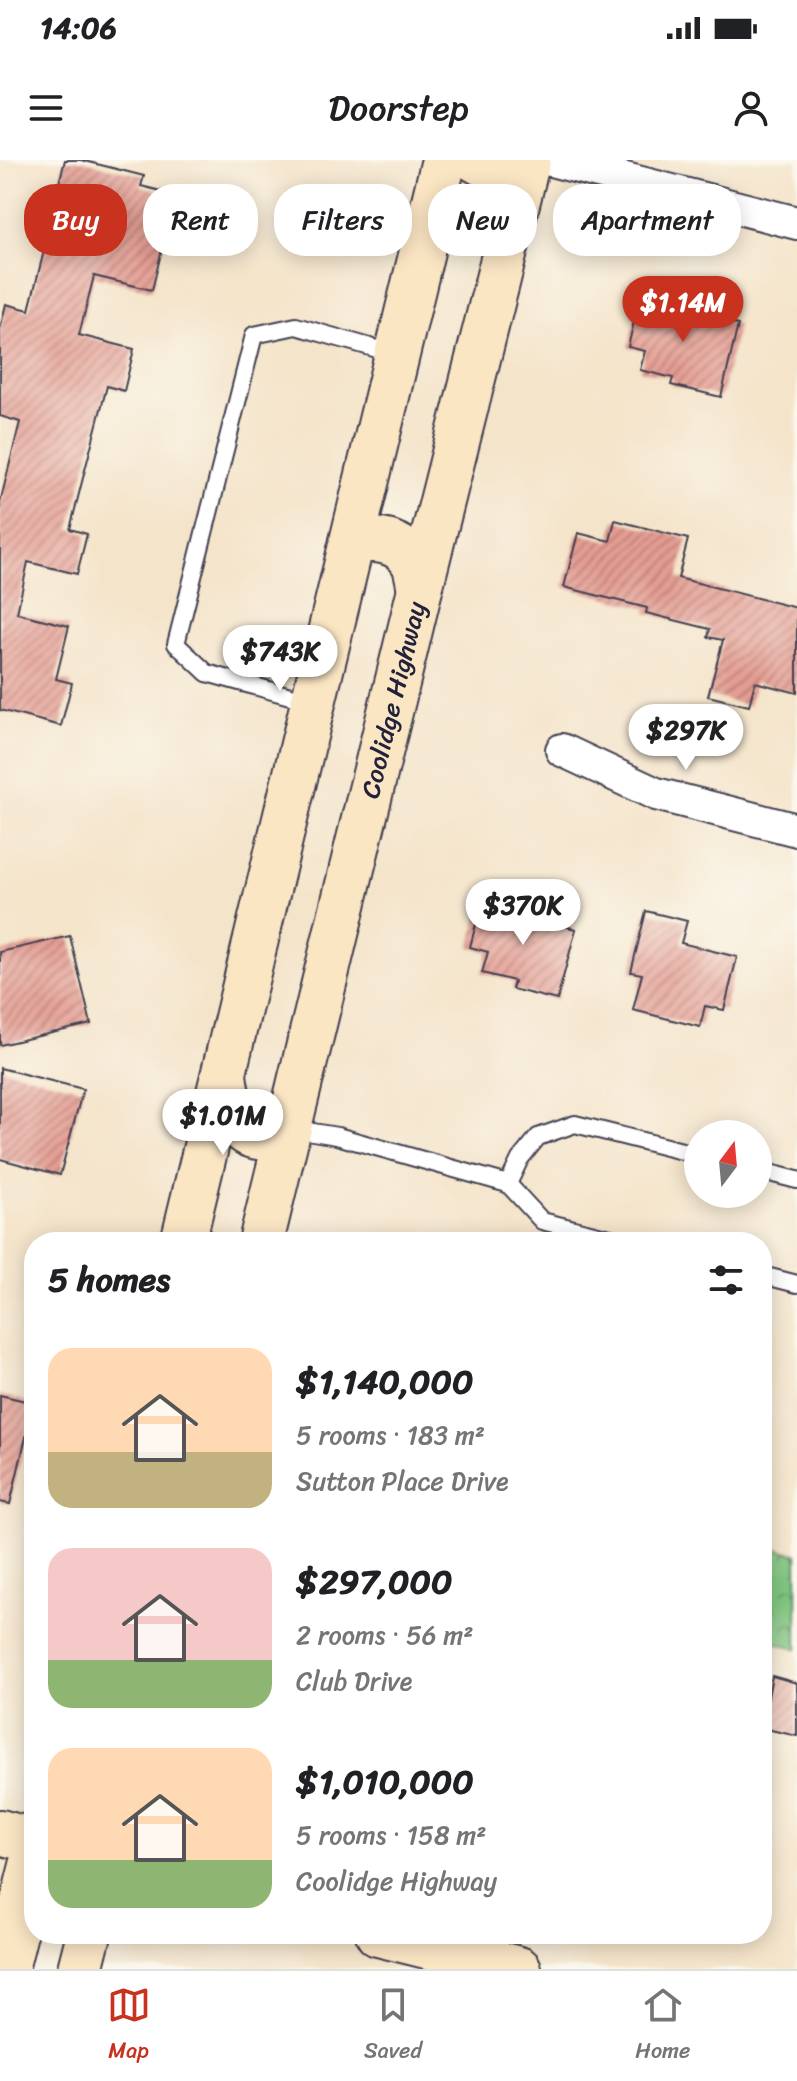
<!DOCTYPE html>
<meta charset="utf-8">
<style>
:root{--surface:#fff;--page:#f6f6f6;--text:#202124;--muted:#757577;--line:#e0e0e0;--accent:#c8321e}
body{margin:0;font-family:Sriracha,sans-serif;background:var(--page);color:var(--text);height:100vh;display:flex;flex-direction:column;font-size:30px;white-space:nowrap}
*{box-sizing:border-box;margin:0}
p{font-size:26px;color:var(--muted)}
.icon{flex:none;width:44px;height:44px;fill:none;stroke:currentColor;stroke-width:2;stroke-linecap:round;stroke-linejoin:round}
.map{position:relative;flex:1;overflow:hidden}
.drawer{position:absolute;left:24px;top:1072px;width:748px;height:712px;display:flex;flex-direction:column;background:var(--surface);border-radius:32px;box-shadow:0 4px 20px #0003}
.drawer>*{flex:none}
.hud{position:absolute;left:24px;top:24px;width:750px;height:72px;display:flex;gap:16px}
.needle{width:52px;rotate:16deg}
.buttons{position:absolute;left:684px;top:960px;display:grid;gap:16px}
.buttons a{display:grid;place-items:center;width:88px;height:88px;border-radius:50%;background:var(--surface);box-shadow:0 4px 20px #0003;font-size:40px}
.price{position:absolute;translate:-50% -68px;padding:0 18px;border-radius:28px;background:#fff;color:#222;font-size:26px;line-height:52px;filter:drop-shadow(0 2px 4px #0008)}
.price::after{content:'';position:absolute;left:50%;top:48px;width:24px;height:18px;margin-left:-12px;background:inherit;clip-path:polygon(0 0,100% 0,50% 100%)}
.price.on{background:var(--accent);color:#fff}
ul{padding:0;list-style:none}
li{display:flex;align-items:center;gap:24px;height:200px;padding:0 24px}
li span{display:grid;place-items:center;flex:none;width:224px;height:160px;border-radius:24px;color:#555}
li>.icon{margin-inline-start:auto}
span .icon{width:96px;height:96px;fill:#fffc;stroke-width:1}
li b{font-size:34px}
h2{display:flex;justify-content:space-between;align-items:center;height:96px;padding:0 24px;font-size:34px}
.tag{padding:0 28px;border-radius:32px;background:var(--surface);box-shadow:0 4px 20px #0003;font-size:28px;line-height:72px}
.tag.on{background:var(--accent);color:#fff}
.status{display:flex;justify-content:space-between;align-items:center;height:56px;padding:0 40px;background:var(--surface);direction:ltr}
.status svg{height:22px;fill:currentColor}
header{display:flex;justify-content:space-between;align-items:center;height:104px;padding:0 24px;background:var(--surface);font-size:36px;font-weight:600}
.tabs{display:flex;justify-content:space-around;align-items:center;height:112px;border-top:2px solid var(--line);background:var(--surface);font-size:22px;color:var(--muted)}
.tabs a{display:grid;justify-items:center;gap:4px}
.tabs .on{color:var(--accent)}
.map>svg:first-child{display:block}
.park{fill:url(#park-crowns);stroke:#51745e;stroke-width:2}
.building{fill:url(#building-hatch)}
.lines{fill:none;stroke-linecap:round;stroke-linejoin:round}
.lane-casing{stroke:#423f50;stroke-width:20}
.street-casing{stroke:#423f50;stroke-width:36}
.secondary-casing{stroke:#423f50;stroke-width:48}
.lane{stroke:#fff;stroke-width:16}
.street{stroke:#fff;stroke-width:32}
.secondary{stroke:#fbe6c4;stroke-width:44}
.labels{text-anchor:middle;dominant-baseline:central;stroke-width:8;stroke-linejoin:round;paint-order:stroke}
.street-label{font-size:26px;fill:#22223b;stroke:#fbf7ec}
</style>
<div class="status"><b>14:06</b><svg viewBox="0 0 49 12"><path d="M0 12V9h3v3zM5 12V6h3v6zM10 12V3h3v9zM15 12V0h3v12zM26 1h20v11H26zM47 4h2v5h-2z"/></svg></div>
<header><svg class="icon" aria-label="menu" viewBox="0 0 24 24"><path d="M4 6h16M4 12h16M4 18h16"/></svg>Doorstep<svg class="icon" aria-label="person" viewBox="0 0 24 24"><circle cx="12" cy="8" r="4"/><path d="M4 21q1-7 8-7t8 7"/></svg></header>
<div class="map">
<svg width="797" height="1809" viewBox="0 0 797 1809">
<defs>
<pattern id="park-crowns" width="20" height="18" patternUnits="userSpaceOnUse" patternTransform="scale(2)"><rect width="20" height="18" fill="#80c680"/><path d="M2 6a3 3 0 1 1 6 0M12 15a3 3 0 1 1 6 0" fill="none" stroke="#68a06a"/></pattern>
<pattern id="building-hatch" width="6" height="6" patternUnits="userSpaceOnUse" patternTransform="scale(2)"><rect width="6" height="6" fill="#e49c92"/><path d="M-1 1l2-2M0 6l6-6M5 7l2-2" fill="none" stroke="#b87f78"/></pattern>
</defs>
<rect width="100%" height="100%" fill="#fbf7ec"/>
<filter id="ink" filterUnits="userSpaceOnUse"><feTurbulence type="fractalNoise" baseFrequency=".0125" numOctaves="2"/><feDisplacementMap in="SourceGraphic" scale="16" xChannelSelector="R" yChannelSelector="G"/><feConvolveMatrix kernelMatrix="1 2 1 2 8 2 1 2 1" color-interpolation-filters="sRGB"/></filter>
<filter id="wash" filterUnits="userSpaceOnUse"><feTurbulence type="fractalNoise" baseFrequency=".006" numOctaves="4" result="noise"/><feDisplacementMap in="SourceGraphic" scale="32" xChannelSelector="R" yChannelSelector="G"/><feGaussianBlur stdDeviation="1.8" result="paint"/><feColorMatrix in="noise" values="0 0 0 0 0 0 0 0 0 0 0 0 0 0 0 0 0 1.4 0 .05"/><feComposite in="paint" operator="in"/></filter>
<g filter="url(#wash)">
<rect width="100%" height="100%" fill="#f4e4ca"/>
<polygon class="park" points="762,1385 797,1394 797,1489 762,1480"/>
<g id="blocks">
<g class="building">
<polygon points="65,0 81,0 144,16 141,26 193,39 182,81 165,77 152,130 94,116 79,175 134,189 124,231 107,226 86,306 70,369 87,374 77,414 28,402 17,453 69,466 56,519 72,523 61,566 0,550 0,343 20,262 0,256 0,169 6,144 29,150 60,28 58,27"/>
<polygon points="641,132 706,148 704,157 738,165 721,237 671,225 673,218 640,210 645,191 628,187"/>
<polygon points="615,360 688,379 678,418 797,448 797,533 755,522 749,546 708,536 723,480 708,477 710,469 646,453 647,448 564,427 578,373 610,381"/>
<polygon points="484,734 519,743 518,747 549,755 548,762 576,769 557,840 512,829 514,821 482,813 488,792 470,787"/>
<polygon points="646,751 687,761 681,783 737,797 724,850 705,846 700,867 633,850 642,814 631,812"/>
<polygon points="70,776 91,864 0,885 0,792"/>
<polygon points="0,908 83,929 60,1015 0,999"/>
<polygon points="0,1235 34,1243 10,1344 0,1342"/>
<polygon points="772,1516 797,1523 797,1576 762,1568"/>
</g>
</g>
</g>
<g filter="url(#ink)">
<use href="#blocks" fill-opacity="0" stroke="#423f50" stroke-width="2"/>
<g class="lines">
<defs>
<g id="lane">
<polyline points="312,542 207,513 176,484 254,175 296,166 395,194"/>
<polyline points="289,968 337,976 508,1024 542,1061 626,1082"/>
<polyline points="758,1010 797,1020"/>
<polyline points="508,1024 520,999 538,977 575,964 698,995"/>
<polyline points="762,1115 797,1124"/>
<polyline points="495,1802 502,1774"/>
</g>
<g id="street">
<polyline points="551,0 797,63"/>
<polyline points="562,590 656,634 797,670"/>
</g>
<g id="secondary">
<path d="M476,0c15,10 32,10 46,0"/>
<path d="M352,382c23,-5 50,-2 62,22 3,7 4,17 6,25"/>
<path d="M224,915c5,39 16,81 65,53"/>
<polyline points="183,1082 444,0"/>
<path id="s1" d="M261,1082l159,-653 108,-429"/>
<polyline points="0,1672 34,1681"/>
<polyline points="378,1774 519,1809"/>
<polyline points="6,1809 34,1698"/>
<polyline points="80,1809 89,1774"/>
</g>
</defs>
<use href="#lane" class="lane-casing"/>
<use href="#street" class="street-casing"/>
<use href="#secondary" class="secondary-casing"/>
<use href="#lane" class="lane"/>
<use href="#street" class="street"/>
<use href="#secondary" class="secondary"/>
</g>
</g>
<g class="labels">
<g class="street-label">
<text stroke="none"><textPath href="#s1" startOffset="558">Coolidge Highway</textPath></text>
</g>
</g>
</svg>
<div class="buttons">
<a><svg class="needle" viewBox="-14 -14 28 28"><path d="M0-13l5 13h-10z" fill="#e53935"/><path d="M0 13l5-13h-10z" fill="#757577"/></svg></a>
</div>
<b class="price on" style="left:683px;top:184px">$1.14M</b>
<b class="price" style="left:280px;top:533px">$743K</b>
<b class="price" style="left:686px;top:612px">$297K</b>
<b class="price" style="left:523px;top:787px">$370K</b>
<b class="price" style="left:223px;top:997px">$1.01M</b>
<div class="hud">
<a class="tag on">Buy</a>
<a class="tag">Rent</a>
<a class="tag">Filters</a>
<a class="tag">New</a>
<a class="tag">Apartment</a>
</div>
<section class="drawer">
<h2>5 homes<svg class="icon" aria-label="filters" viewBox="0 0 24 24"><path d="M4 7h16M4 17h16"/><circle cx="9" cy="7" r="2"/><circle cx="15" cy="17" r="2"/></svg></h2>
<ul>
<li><span style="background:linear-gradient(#ffd9b3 65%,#c2b280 0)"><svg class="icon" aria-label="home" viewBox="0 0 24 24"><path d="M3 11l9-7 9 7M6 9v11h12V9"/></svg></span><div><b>$1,140,000</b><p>5 rooms · 183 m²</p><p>Sutton Place Drive</p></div></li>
<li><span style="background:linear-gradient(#f6c9c9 70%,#8fb573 0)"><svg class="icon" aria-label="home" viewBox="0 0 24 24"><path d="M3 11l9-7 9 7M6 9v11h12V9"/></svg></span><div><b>$297,000</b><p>2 rooms · 56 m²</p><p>Club Drive</p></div></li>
<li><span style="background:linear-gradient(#ffd9b3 70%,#8fb573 0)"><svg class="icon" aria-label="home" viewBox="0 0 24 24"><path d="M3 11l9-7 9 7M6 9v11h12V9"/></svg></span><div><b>$1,010,000</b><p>5 rooms · 158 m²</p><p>Coolidge Highway</p></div></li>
</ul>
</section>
</div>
<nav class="tabs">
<a class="on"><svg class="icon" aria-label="map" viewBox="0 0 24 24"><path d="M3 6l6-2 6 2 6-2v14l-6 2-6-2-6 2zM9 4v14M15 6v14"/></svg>Map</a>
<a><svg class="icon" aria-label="saved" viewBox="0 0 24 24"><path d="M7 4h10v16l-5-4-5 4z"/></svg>Saved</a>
<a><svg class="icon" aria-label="home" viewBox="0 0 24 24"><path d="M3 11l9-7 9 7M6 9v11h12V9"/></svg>Home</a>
</nav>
